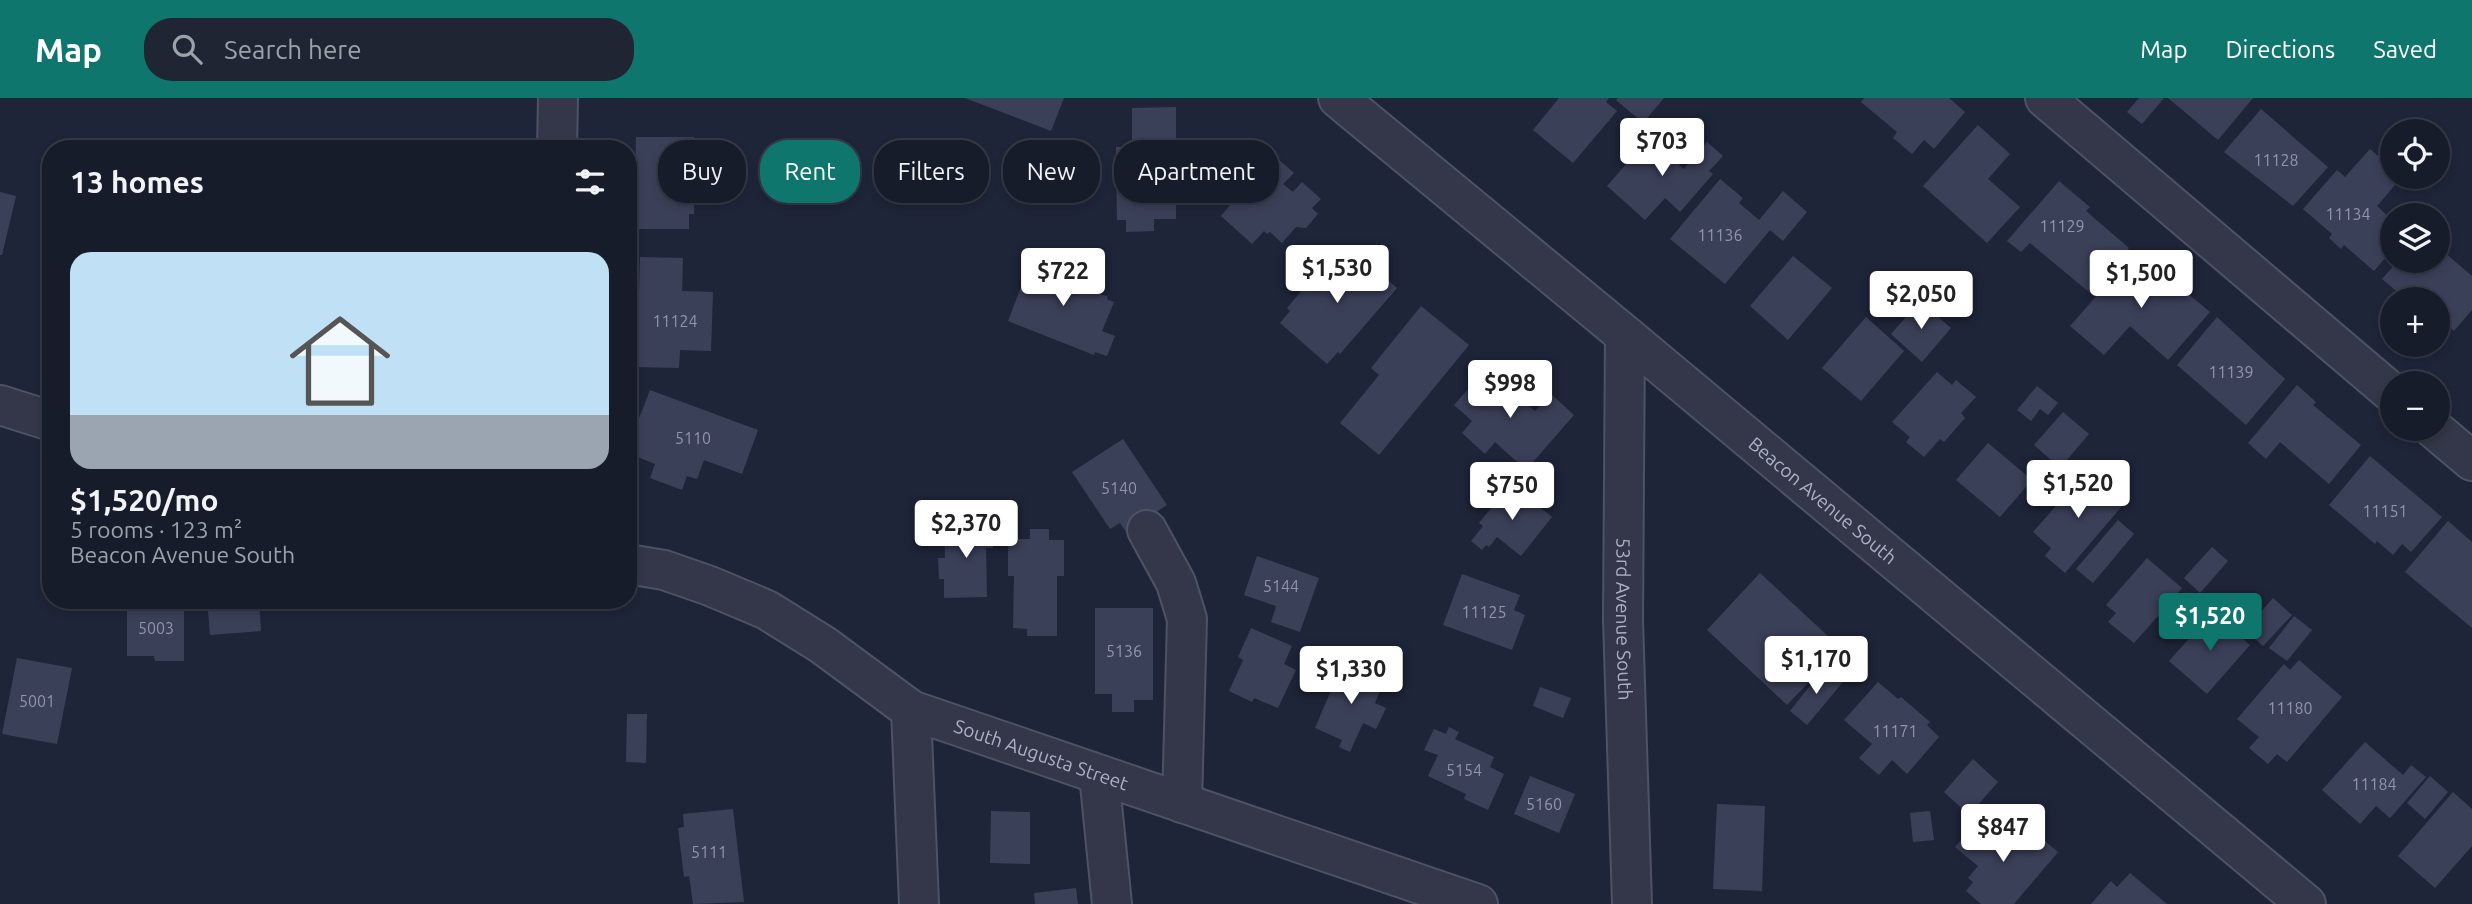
<!DOCTYPE html>
<meta charset="utf-8">
<style>
:root{--surface:#171c2b;--page:#202533;--text:#f1f3f6;--muted:#9ea1a9;--line:#363a47;--accent:#0f766e}
body{margin:0;font-family:Ubuntu,sans-serif;background:var(--page);color:var(--text);height:100vh;display:flex;flex-direction:column;font-size:26px;white-space:nowrap}
*{box-sizing:border-box;margin:0}
p{font-size:23px;color:var(--muted)}
.icon{flex:none;width:38px;height:38px;fill:none;stroke:currentColor;stroke-width:2;stroke-linecap:round;stroke-linejoin:round}
.map{position:relative;flex:1;overflow:hidden}
.panel{position:absolute;left:42px;top:42px;width:595px;height:469px;display:flex;flex-direction:column;background:var(--surface);border-radius:28px;box-shadow:0 4px 10px #0003,0 0 0 2px var(--line)}
.panel>*{flex:none}
.hud{position:absolute;left:658px;top:42px;width:665px;height:63px;display:flex;gap:14px}
.fabs{position:absolute;left:2380px;top:21px;display:grid;gap:14px}
.fabs a{display:grid;place-items:center;width:70px;height:70px;border-radius:50%;background:var(--surface);box-shadow:0 4px 10px #0003,0 0 0 2px var(--line);font-size:35px}
.price{position:absolute;translate:-50% -60px;padding:0 16px;border-radius:7px;background:#fff;color:#222;font-size:23px;line-height:46px;filter:drop-shadow(0 2px 4px #0008)}
.price::after{content:'';position:absolute;left:50%;top:42px;width:21px;height:16px;margin-left:-10px;background:inherit;clip-path:polygon(0 0,100% 0,50% 100%)}
.price.current{background:var(--accent);color:#fff}
ul{padding:0;list-style:none}
li{display:grid;align-content:center;gap:14px;height:371px;padding:0 28px}
li span{display:grid;place-items:center;height:217px;border-radius:21px;color:#555}
li>.icon{margin-inline-start:auto}
span .icon{width:126px;height:126px;fill:#fffc;stroke-width:1}
li b{font-size:30px}
h2{display:flex;justify-content:space-between;align-items:center;height:84px;padding:0 28px;font-size:30px}
.tag{padding:0 24px;border-radius:28px;background:var(--surface);box-shadow:0 4px 10px #0003,0 0 0 2px var(--line);font-size:24px;line-height:63px}
.tag.current{background:var(--accent);color:#fff}
header{display:flex;align-items:center;gap:42px;box-sizing:border-box;height:98px;padding:0 35px;background:var(--accent);color:#fff}
header strong{font-size:33px}
nav{display:flex;gap:38px;margin-inline-start:auto;font-size:24px}
.search{width:490px;height:63px;background:var(--page);display:flex;align-items:center;gap:18px;box-sizing:border-box;padding:0 24px;border-radius:28px;color:var(--muted);font-size:26px}
.map>svg:first-child{display:block}
.building{fill:#3b4059}
.lines{fill:none;stroke-linecap:round;stroke-linejoin:round}
.minor-casing{stroke:#4d5264;stroke-width:42}
.minor{stroke:#333749;stroke-width:38}
.labels{text-anchor:middle;dominant-baseline:central;stroke-width:6;stroke-linejoin:round;paint-order:stroke}
.number-label{font-size:16px;fill:#9095ab}
.street-label{font-size:19px;fill:#adb1c6;stroke:#181d2e}
</style>
<header>
<strong>Map</strong>
<div class="search"><svg class="icon" aria-label="search" viewBox="0 0 24 24"><circle cx="10" cy="10" r="6"/><path d="M15 15l6 6"/></svg>Search here</div>
<nav><a>Map</a><a>Directions</a><a>Saved</a></nav>
</header>
<div class="map">
<svg width="2472" height="806" viewBox="0 0 2472 806">
<rect width="100%" height="100%" fill="#1f2539"/>
<g class="building">
<polygon points="965,0 1064,0 1051,33"/>
<polygon points="1559,0 1609,0 1606,4 1617,13 1573,65 1533,32"/>
<polygon points="1618,0 1664,0 1643,25 1616,2"/>
<polygon points="1864,0 1949,0 1965,14 1934,51 1924,42 1912,56 1893,40 1897,34 1861,4"/>
<polygon points="2139,0 2164,0 2142,26 2127,14"/>
<polygon points="2168,0 2253,0 2218,42"/>
<polygon points="1176,9 1176,121 1154,121 1154,133 1126,134 1126,122 1117,122 1116,49 1132,49 1132,10"/>
<polygon points="2261,11 2328,69 2293,108 2224,54"/>
<polygon points="1978,27 2010,56 1988,81 2020,109 1987,145 1923,88"/>
<polygon points="636,39 694,39 694,116 689,116 689,131 634,131"/>
<polygon points="1649,40 1684,71 1707,44 1723,58 1709,73 1713,76 1680,114 1665,100 1645,122 1607,88"/>
<polygon points="416,41 443,50 443,51 413,51"/>
<polygon points="2370,51 2392,70 2392,79 2402,79 2377,108 2392,122 2392,152 2374,173 2344,147 2341,151 2329,140 2332,136 2303,111 2337,72 2345,79"/>
<polygon points="1270,54 1294,75 1283,86 1293,94 1302,84 1321,101 1312,110 1318,116 1306,130 1296,129 1282,145 1270,134 1267,136 1264,133 1252,146 1221,118 1234,102 1230,98"/>
<polygon points="1720,81 1743,100 1739,105 1759,122 1783,93 1807,114 1783,143 1770,132 1725,186 1670,141"/>
<polygon points="2059,83 2090,109 2086,113 2129,150 2090,195 2030,145 2021,154 2007,143"/>
<polygon points="0,94 16,98 2,157 0,157"/>
<polygon points="2438,149 2472,178 2472,212 2454,233 2438,219 2438,201 2406,201 2382,181 2398,163 2438,163"/>
<polygon points="1337,151 1359,170 1365,163 1397,190 1340,256 1338,254 1327,266 1280,225 1290,213 1287,210"/>
<polygon points="2136,153 2210,214 2168,262 2130,228 2104,257 2070,228"/>
<polygon points="1033,158 1094,182 1089,194 1107,198 1108,202 1114,204 1102,233 1115,238 1107,258 1095,254 1094,257 1008,223"/>
<polygon points="1793,158 1832,190 1788,242 1750,208"/>
<polygon points="640,159 683,160 682,193 713,194 711,253 680,252 679,270 637,269"/>
<polygon points="1920,203 1951,230 1922,264 1891,236"/>
<polygon points="1421,208 1469,247 1379,357 1340,325 1379,277 1371,270"/>
<polygon points="1866,219 1904,253 1861,303 1822,270"/>
<polygon points="2217,219 2285,281 2246,327 2177,267"/>
<polygon points="1520,264 1548,284 1534,304 1505,284"/>
<polygon points="1486,271 1535,313 1550,295 1574,317 1526,372 1495,344 1485,356 1462,335 1472,323 1454,307"/>
<polygon points="1937,274 1952,287 1956,282 1976,299 1961,315 1965,320 1944,344 1940,341 1924,359 1906,344 1910,339 1892,324"/>
<polygon points="2297,287 2316,304 2313,307 2361,347 2329,386 2280,344 2266,361 2248,345"/>
<polygon points="2037,288 2058,305 2048,317 2040,311 2031,323 2017,312"/>
<polygon points="650,292 758,332 742,376 704,362 697,381 687,378 682,392 650,380 655,366 628,355 628,349"/>
<polygon points="2063,314 2089,336 2060,370 2034,347"/>
<polygon points="1123,341 1167,407 1126,434 1120,425 1110,431 1072,374"/>
<polygon points="1988,345 2032,382 2000,419 1956,382"/>
<polygon points="2370,358 2442,419 2411,454 2402,446 2393,457 2377,443 2375,446 2329,407"/>
<polygon points="2084,376 2094,384 2102,376 2122,393 2115,402 2122,408 2065,475 2045,458 2051,450 2033,434"/>
<polygon points="1511,386 1552,419 1521,458 1497,439 1489,449 1486,447 1482,452 1471,443 1483,428 1479,425"/>
<polygon points="2118,422 2134,436 2093,485 2076,471"/>
<polygon points="2448,423 2472,444 2472,530 2405,474"/>
<polygon points="992,426 993,450 986,450 987,499 944,500 944,481 939,481 938,460 945,460 944,427"/>
<polygon points="1030,431 1049,431 1049,442 1064,442 1064,478 1057,478 1057,538 1027,538 1027,531 1013,530 1014,478 1008,478 1008,441 1030,441"/>
<polygon points="2212,449 2228,463 2200,495 2184,480"/>
<polygon points="1257,458 1319,480 1300,534 1271,524 1276,508 1244,497"/>
<polygon points="2147,460 2182,490 2165,510 2169,513 2162,521 2158,518 2134,545 2108,524 2116,515 2106,507"/>
<polygon points="1760,475 1829,539 1797,573 1809,584 1787,607 1707,532"/>
<polygon points="1462,476 1520,497 1514,512 1525,517 1512,552 1443,527"/>
<polygon points="2273,500 2292,517 2263,548 2245,532"/>
<polygon points="127,502 184,502 184,563 155,563 154,558 127,558"/>
<polygon points="207,502 259,502 261,533 210,537"/>
<polygon points="1095,510 1153,510 1153,602 1134,602 1134,614 1112,614 1112,596 1095,596"/>
<polygon points="2213,514 2250,547 2207,596 2169,563"/>
<polygon points="2294,518 2312,532 2287,563 2269,550"/>
<polygon points="1251,530 1292,548 1284,566 1296,572 1278,610 1254,600 1252,604 1229,593 1243,562 1238,559"/>
<polygon points="17,560 72,570 57,646 2,636"/>
<polygon points="2299,562 2342,599 2287,664 2277,656 2268,666 2249,650 2259,639 2237,621 2284,566 2290,572"/>
<polygon points="1335,566 1369,581 1371,575 1385,581 1375,605 1386,610 1376,631 1363,625 1350,654 1339,649 1342,642 1315,630 1333,588 1327,585"/>
<polygon points="1825,569 1843,584 1807,627 1790,613"/>
<polygon points="1878,584 1898,601 1901,599 1930,624 1927,627 1939,639 1907,676 1892,662 1879,677 1859,660 1872,646 1844,622"/>
<polygon points="1540,589 1571,600 1563,620 1533,608"/>
<polygon points="627,616 647,616 646,665 626,664"/>
<polygon points="1449,629 1459,634 1455,641 1494,659 1490,669 1504,676 1488,712 1464,701 1466,696 1428,678 1438,657 1424,652 1434,631 1446,636"/>
<polygon points="2365,644 2403,677 2411,667 2426,679 2390,720 2376,708 2360,726 2322,692"/>
<polygon points="1973,661 1998,684 1969,717 1944,694"/>
<polygon points="1530,678 1575,696 1559,735 1514,716"/>
<polygon points="2430,678 2448,694 2425,721 2407,705"/>
<polygon points="2453,694 2472,711 2472,748 2435,790 2398,758"/>
<polygon points="1717,706 1765,708 1762,793 1713,791"/>
<polygon points="733,711 744,804 693,806 689,778 684,779 678,730 684,729 683,716"/>
<polygon points="991,713 1030,714 1030,766 990,765"/>
<polygon points="1930,713 1934,742 1913,744 1910,715"/>
<polygon points="1979,721 2014,751 2031,731 2058,754 2014,806 1981,806 1966,793 1973,784 1968,780 1978,768 1955,749"/>
<polygon points="2130,775 2167,806 2091,806 2111,783 2117,789"/>
<polygon points="1076,790 1078,806 1035,806 1034,795"/>
</g>
<g class="lines">
<defs>
<g id="minor">
<path id="s1" d="M1338,0l287,237 681,569"/>
<polyline points="2045,0 2392,295"/>
<polyline points="557,51 558,0"/>
<path id="s2" d="M1625,237l-2,285 9,284"/>
<polyline points="0,307 51,323"/>
<polyline points="2434,331 2472,363"/>
<polyline points="1147,432 1176,485 1187,521 1182,705"/>
<path id="s3" d="M628,466l36,6 46,16 57,24 56,35 88,65 567,194"/>
<polyline points="911,612 919,806"/>
<polyline points="1099,677 1112,806"/>
</g>
</defs>
<use href="#minor" class="minor-casing"/>
<use href="#minor" class="minor"/>
</g>
<g class="labels">
<g class="number-label">
<text x="2276" y="62">11128</text>
<text x="2348" y="116">11134</text>
<text x="2062" y="128">11129</text>
<text x="1720" y="137">11136</text>
<text x="675" y="223">11124</text>
<text x="2231" y="274">11139</text>
<text x="693" y="340">5110</text>
<text x="1119" y="390">5140</text>
<text x="2385" y="413">11151</text>
<text x="1281" y="488">5144</text>
<text x="1484" y="514">11125</text>
<text x="156" y="530">5003</text>
<text x="1124" y="553">5136</text>
<text x="37" y="603">5001</text>
<text x="2290" y="610">11180</text>
<text x="1895" y="633">11171</text>
<text x="1464" y="672">5154</text>
<text x="2374" y="686">11184</text>
<text x="1544" y="706">5160</text>
<text x="709" y="754">5111</text>
</g>
<g class="street-label">
<text stroke="none"><textPath href="#s1" startOffset="630">Beacon Avenue South</textPath></text>
<text stroke="none"><textPath href="#s2" startOffset="284">53rd Avenue South</textPath></text>
<text stroke="none"><textPath href="#s3" startOffset="460">South Augusta Street</textPath></text>
</g>
</g>
</svg>
<div class="fabs">
<a><svg class="icon" aria-label="locate" viewBox="0 0 24 24"><circle cx="12" cy="12" r="6"/><path d="M12 2v4M12 18v4M2 12h4M18 12h4"/></svg></a>
<a><svg class="icon" aria-label="layers" viewBox="0 0 24 24"><path d="M12 4l9 5-9 5-9-5zM3 14l9 5 9-5"/></svg></a>
<a>+</a>
<a>−</a>
</div>
<b class="price" style="left:1662px;top:80px">$703</b>
<b class="price" style="left:1337px;top:207px">$1,530</b>
<b class="price" style="left:1063px;top:210px">$722</b>
<b class="price" style="left:2141px;top:212px">$1,500</b>
<b class="price" style="left:1921px;top:233px">$2,050</b>
<b class="price" style="left:1510px;top:322px">$998</b>
<b class="price" style="left:2078px;top:422px">$1,520</b>
<b class="price" style="left:1512px;top:424px">$750</b>
<b class="price" style="left:966px;top:462px">$2,370</b>
<b class="price current" style="left:2210px;top:555px">$1,520</b>
<b class="price" style="left:1816px;top:598px">$1,170</b>
<b class="price" style="left:1351px;top:608px">$1,330</b>
<b class="price" style="left:2003px;top:766px">$847</b>
<div class="hud">
<a class="tag">Buy</a>
<a class="tag current">Rent</a>
<a class="tag">Filters</a>
<a class="tag">New</a>
<a class="tag">Apartment</a>
</div>
<section class="panel">
<h2>13 homes<svg class="icon" aria-label="filters" viewBox="0 0 24 24"><path d="M4 7h16M4 17h16"/><circle cx="9" cy="7" r="2"/><circle cx="15" cy="17" r="2"/></svg></h2>
<ul>
<li><span style="background:linear-gradient(#bfe0f5 75%,#9aa5b1 0)"><svg class="icon" aria-label="home" viewBox="0 0 24 24"><path d="M3 11l9-7 9 7M6 9v11h12V9"/></svg></span><div><b>$1,520/mo</b><p>5 rooms · 123 m²</p><p>Beacon Avenue South</p></div></li>
</ul>
</section>
</div>
